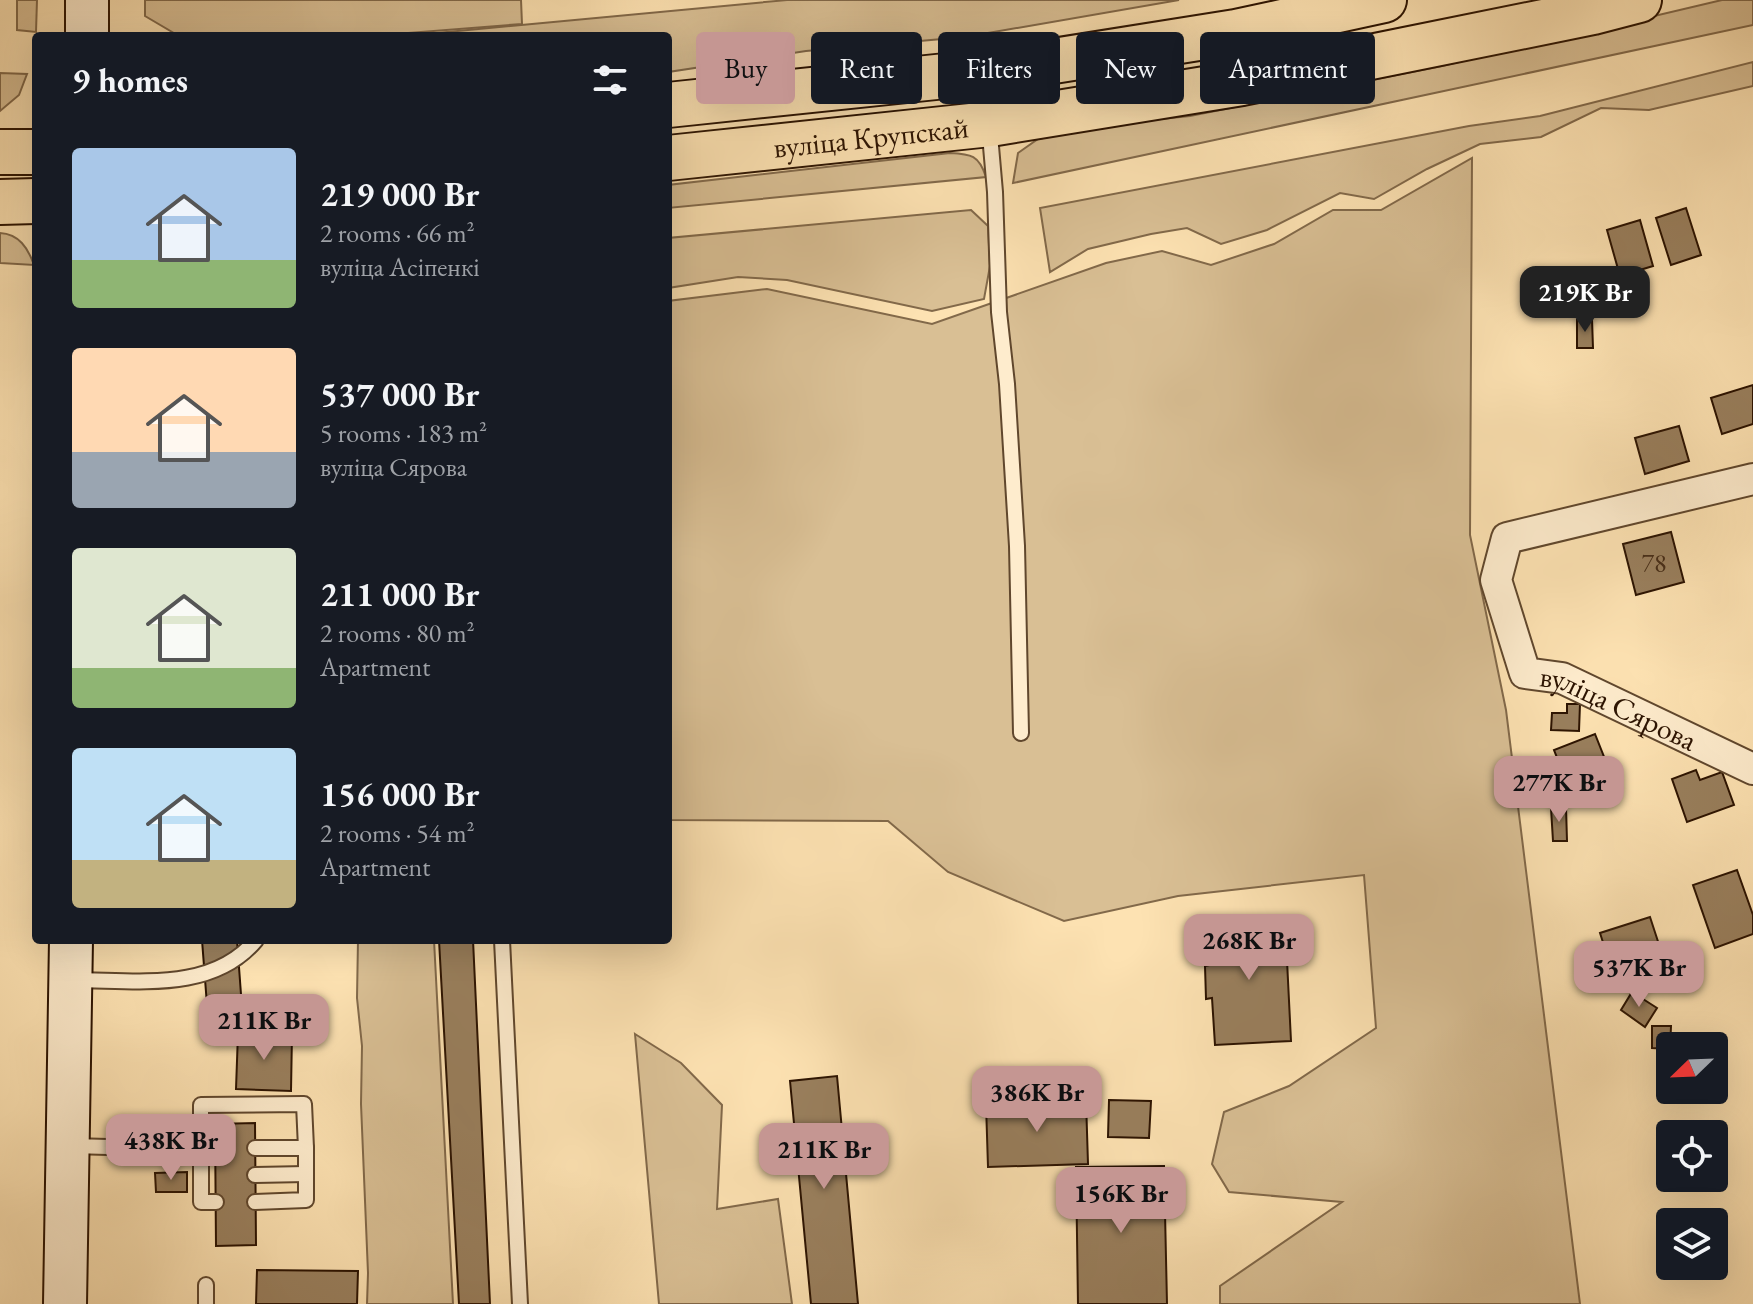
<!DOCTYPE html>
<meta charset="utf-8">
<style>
:root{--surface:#171b24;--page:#242831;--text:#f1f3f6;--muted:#9ea1a6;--accent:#c59692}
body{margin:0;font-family:"EB Garamond",serif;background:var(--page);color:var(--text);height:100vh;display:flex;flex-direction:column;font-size:30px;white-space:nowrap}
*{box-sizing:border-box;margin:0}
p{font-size:26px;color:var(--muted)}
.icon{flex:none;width:44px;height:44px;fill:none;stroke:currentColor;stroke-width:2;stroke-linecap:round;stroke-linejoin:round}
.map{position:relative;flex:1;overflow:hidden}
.drawer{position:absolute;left:32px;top:32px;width:640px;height:912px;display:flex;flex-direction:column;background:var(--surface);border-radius:8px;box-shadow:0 8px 32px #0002}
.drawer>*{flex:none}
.top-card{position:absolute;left:696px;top:32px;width:760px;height:72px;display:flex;gap:16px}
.needle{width:52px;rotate:247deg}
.tools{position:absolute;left:1656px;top:1032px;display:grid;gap:16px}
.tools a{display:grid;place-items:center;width:72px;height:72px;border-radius:8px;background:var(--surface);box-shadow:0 8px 32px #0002;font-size:40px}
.price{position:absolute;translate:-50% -68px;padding:0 18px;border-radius:16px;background:var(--accent);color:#111;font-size:26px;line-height:52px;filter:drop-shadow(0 2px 4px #0008)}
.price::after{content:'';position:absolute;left:50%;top:48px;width:24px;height:18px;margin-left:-12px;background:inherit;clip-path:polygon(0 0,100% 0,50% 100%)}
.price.current{background:#222;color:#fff}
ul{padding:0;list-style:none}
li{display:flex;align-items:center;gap:24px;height:200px;padding:0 40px}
li span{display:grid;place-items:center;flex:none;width:224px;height:160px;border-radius:8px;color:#555}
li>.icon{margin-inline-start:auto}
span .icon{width:96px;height:96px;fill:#fffc;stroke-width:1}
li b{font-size:34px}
h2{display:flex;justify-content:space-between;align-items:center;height:96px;padding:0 40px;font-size:34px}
.tag{padding:0 28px;border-radius:8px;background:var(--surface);box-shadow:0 8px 32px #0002;font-size:28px;line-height:72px}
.tag.current{background:var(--accent);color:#111}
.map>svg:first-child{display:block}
.green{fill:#d9bf94;stroke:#82694a;stroke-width:2}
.building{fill:#997f5d;stroke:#2c1301;stroke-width:2}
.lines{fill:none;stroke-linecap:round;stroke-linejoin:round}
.service-casing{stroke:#60472d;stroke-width:18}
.minor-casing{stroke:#60472d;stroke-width:34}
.secondary-casing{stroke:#2c1301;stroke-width:46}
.primary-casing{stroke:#2c1301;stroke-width:48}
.service{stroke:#feeccd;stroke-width:14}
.minor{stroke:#feeccd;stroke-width:30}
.secondary{stroke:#feeccd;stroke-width:42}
.primary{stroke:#fde2b2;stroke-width:44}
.labels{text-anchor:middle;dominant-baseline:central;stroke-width:8;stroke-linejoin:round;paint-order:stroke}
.number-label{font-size:26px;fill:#472e18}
.street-label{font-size:30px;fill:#2c1301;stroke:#feeccd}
</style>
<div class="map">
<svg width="1753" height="1304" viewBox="0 0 1753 1304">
<rect width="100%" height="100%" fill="#fde2b2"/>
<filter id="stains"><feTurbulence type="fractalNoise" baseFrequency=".0025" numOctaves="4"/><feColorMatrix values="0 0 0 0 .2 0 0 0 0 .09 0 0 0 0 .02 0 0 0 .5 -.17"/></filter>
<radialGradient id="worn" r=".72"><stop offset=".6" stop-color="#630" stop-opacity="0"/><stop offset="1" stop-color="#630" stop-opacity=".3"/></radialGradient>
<g class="green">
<polygon points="17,0 37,0 36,32 17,30"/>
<polygon points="145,0 521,0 522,24 370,36 179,36 145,16"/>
<polygon points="787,0 1179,0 965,37 806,51 668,72 668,36 405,36"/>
<polygon points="1722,0 1753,0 1753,25 1013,183 1018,153 1038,139 1122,123 1190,116 1442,66"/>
<polygon points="1753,62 1753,86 1649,110 1601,108 1541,137 1480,144 1427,169 1374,199 1340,193 1267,230 1221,244 1187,228 1151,234 1088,249 1050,272 1040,208 1469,126 1540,116"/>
<polygon points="0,73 27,74 19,95 0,111"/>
<path d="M950,153c21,1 29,2 36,24l-318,31v-23z"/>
<polygon points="1472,158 1470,535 1506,710 1580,1304 1220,1304 1220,1286 1342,1202 1229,1192 1212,1164 1224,1112 1289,1086 1376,1028 1364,875 1178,896 1064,921 948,872 888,821 668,820 668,301 767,289 932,324 1106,263 1162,251 1211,265 1274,244 1333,210 1381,210"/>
<polygon points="971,210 988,226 990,266 984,299 932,311 787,280 738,277 668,288 668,238"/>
<path d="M0,233c19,1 28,15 34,32l-34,-2z"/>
<polygon points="358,940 434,940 453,1304 367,1304 368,1273 361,1104 362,1046 357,998"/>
<polygon points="635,1034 681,1063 722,1105 717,1209 778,1199 792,1304 659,1304"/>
</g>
<g class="building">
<polygon points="1686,208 1701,255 1671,265 1656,218"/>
<polygon points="1640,220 1653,266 1620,276 1607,230"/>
<polygon points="1592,319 1593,348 1577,348 1577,320"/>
<polygon points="1753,385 1753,424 1722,434 1711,398"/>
<polygon points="1679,426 1689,461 1645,474 1635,438"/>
<polygon points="1671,532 1684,582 1636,595 1623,544"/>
<polygon points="1567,704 1580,704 1579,731 1551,730 1552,713 1567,713"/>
<polygon points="1595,734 1616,787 1575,803 1554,750"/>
<polygon points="1696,770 1700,780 1722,772 1734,805 1687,822 1672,779"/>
<polygon points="1566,807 1567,841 1553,841 1551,808"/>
<polygon points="1737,870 1753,915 1753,934 1715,948 1693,885"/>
<polygon points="1650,917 1666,966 1616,982 1611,966 1600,970 1596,958 1607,955 1600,933"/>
<polygon points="1285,920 1291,1041 1215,1045 1212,998 1206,999 1205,966 1210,965 1208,924"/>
<polygon points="202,940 237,940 242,1008 208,1018"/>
<polygon points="439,940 473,940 490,1304 459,1304"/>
<polygon points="1632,992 1657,1008 1645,1027 1621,1010"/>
<polygon points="1652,1026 1671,1026 1670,1049 1652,1048"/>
<polygon points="238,1033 292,1034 291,1091 236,1089"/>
<polygon points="837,1076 858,1304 811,1304 790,1081"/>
<polygon points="1086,1100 1088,1164 988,1167 986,1104"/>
<polygon points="1109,1100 1151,1101 1149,1138 1108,1137"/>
<polygon points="255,1123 256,1245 216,1246 215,1124"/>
<polygon points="1164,1166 1167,1304 1078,1304 1076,1167"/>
<polygon points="187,1172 187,1192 156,1192 155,1173"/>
<polygon points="257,1270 358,1271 357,1304 256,1304"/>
</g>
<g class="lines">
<defs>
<g id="service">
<polyline points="985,78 995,192 999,312 1007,384 1017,546 1021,733"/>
<polyline points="502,940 520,1304"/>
<path d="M74,980c62,0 138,13 182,-40"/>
<polyline points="72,1146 215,1150"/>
<polyline points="255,1148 306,1148 306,1200 255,1202"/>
<polyline points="255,1175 306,1174"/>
<polyline points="216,1202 201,1202 201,1105 304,1104 306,1148"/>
<polyline points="206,1304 206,1285"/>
</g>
<g id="minor">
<path id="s1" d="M1753,479l-246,59 -11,42 29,93 37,5 191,91"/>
</g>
<g id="secondary">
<polyline points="87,36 87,0"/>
<polyline points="65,1304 71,940"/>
</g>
<g id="primary">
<polyline points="668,105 984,72 1236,32 1384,0"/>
<polyline points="0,152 36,152"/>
<path id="s2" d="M668,158l322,-34 252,-41 351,-71 46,-12"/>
<polyline points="0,202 36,201"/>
</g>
</defs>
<use href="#service" class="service-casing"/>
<use href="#minor" class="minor-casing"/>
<use href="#secondary" class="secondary-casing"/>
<use href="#primary" class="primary-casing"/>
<use href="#service" class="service"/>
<use href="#minor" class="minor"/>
<use href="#secondary" class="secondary"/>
<use href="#primary" class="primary"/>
</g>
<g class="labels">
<g class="number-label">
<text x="1654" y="563">78</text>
</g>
<g class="street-label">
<text stroke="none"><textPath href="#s2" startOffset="204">вуліца Крупскай</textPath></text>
<text stroke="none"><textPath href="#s1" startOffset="494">вуліца Сярова</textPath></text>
</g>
</g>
<rect width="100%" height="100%" filter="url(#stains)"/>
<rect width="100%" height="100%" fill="url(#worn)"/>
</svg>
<div class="tools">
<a><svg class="needle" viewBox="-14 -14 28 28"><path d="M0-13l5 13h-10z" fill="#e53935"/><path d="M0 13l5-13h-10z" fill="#9ea1a6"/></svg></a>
<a><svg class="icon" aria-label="locate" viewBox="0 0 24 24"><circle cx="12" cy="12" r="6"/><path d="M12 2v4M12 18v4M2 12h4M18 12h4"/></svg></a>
<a><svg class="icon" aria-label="layers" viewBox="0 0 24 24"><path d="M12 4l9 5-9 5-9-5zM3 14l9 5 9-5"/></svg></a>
</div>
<b class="price current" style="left:1585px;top:334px">219K Br</b>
<b class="price" style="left:1559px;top:824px">277K Br</b>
<b class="price" style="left:1249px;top:982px">268K Br</b>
<b class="price" style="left:1639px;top:1009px">537K Br</b>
<b class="price" style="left:264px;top:1062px">211K Br</b>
<b class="price" style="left:1037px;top:1134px">386K Br</b>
<b class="price" style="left:171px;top:1182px">438K Br</b>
<b class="price" style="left:824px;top:1191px">211K Br</b>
<b class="price" style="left:1121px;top:1235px">156K Br</b>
<div class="top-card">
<a class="tag current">Buy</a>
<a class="tag">Rent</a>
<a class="tag">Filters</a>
<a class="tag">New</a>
<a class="tag">Apartment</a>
</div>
<section class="drawer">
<h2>9 homes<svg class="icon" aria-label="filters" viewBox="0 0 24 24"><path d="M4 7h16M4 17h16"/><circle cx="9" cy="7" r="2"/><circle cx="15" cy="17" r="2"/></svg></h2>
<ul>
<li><span style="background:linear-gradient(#a9c7e8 70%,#8fb573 0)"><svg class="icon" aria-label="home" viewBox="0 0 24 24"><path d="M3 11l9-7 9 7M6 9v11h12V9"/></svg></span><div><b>219 000 Br</b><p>2 rooms · 66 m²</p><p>вуліца Асіпенкі</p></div></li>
<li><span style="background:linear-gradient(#ffd9b3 65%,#9aa5b1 0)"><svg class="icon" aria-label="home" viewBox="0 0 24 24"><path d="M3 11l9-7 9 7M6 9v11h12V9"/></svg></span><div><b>537 000 Br</b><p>5 rooms · 183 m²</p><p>вуліца Сярова</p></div></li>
<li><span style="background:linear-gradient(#dfe7d0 75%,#8fb573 0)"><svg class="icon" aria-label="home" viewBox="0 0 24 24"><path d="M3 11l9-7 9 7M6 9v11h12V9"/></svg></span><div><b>211 000 Br</b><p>2 rooms · 80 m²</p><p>Apartment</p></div></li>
<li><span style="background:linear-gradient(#bfe0f5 70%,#c2b280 0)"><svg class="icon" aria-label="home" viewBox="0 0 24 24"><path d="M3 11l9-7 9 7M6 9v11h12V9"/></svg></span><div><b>156 000 Br</b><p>2 rooms · 54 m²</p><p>Apartment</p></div></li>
</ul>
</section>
</div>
